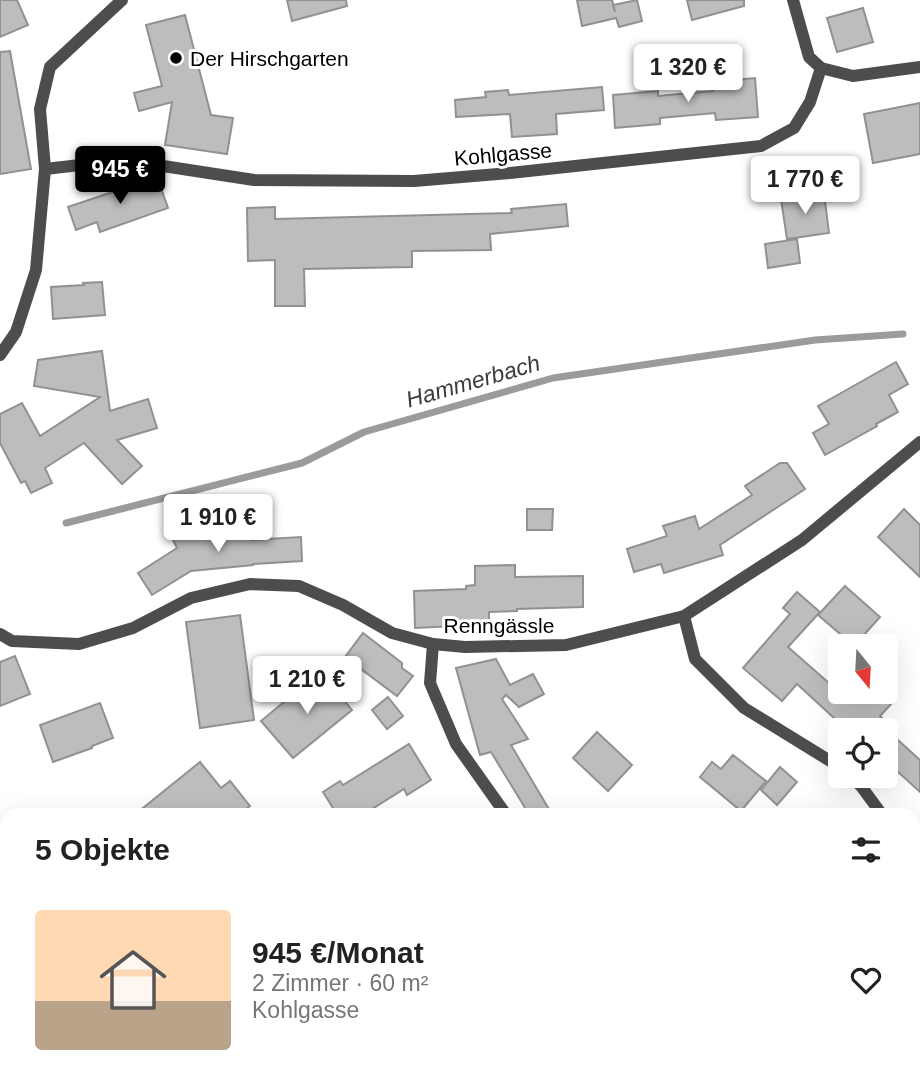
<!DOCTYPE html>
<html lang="de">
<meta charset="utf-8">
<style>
:root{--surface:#fff;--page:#f2f2f2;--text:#222;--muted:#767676;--line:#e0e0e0;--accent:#000}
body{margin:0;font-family:Helvetica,sans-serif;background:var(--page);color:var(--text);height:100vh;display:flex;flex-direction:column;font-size:26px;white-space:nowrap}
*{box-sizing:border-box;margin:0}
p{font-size:23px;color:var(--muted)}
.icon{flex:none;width:38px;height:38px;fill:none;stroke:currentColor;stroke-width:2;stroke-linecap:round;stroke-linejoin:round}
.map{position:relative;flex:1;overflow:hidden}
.drawer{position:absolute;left:0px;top:808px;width:920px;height:275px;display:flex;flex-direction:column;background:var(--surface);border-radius:21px 21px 0 0;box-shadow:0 7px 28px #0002}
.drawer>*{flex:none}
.needle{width:46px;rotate:162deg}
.tools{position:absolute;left:828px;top:634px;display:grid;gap:14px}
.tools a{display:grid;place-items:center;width:70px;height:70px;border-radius:7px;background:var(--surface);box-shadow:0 7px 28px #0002;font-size:35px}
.price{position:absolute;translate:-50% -60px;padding:0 16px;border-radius:7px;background:#fff;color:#222;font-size:23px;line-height:46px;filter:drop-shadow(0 2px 4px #0008)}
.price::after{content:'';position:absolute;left:50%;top:42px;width:21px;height:16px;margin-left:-10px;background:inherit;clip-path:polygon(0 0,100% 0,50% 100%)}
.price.current{background:var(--accent);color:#fff}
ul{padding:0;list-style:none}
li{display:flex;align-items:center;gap:21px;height:175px;padding:0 35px}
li+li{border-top:2px solid var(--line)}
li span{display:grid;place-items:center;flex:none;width:196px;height:140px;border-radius:7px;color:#555}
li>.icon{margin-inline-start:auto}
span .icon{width:84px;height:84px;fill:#fffc;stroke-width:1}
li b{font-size:30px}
h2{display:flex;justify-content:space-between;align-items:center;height:84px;padding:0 35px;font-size:30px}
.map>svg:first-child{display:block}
.green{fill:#d4d4d4}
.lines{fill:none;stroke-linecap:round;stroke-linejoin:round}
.stream{stroke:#9b9b9b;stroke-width:7}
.building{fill:#bdbdbd;stroke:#919191;stroke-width:2}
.minor{stroke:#4d4d4d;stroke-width:12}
.poi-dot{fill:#000;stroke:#fff;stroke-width:2.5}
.labels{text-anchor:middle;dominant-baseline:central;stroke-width:6;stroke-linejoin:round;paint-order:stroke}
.poi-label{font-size:21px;fill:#000;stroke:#fff;text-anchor:start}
.street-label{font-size:21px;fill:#000;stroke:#fff}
.water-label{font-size:23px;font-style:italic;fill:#3c3c3c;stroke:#fff}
</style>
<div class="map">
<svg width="920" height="1082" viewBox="0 0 920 1082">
<rect width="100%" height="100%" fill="#fff"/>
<polygon class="green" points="920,1029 920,1082 793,1082 803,1076 914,1076 914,1030"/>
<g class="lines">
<g class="stream">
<polyline points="66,523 302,463 364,432 553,378 815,340 903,334"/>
<polyline points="914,1049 920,1045"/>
<polyline points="867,1082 873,1076"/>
</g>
</g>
<g class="building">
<polygon points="0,0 17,0 28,25 0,37"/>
<polygon points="287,0 346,0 347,6 292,21"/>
<polygon points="577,0 612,0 615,12 613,5 637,0 642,21 619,27 616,18 582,26"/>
<polygon points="687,0 744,0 744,6 692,20"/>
<polygon points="863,8 873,42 837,52 827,18"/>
<polygon points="185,15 211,115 233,118 227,154 165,145 172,102 139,111 134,93 162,86 146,25"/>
<polygon points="10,51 31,169 0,174 0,52"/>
<polygon points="755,78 758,117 716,120 715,113 660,118 660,124 615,128 613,95 658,91 658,96 713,91 712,82"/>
<polygon points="602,87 604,110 556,114 557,134 512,137 510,114 456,117 455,100 486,97 485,92 508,90 509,95"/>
<polygon points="920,103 920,154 873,163 864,114"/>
<polygon points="157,177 168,208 100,232 97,222 76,230 68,207"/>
<polygon points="824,193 829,233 787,239 781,199"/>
<polygon points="566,204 568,226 490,234 491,250 412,251 412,267 304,269 305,306 275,306 275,260 248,261 247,208 275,207 275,219 512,213 511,209"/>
<polygon points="797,239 800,263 768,268 765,244"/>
<polygon points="102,282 105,315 53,319 51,287 84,285 83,283"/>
<polygon points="102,351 110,411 148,399 157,428 117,440 142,466 122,484 84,443 45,468 52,483 31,493 25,481 21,483 0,443 0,414 22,403 40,436 100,397 34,386 38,360"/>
<polygon points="896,362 908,384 889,395 898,412 876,424 877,426 825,455 813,433 829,424 818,406"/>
<polygon points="780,463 787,463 805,489 720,545 723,555 664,573 661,564 634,572 627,549 667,536 663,526 695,516 699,529 752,495 745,486"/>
<polygon points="527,509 553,509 552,530 527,530"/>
<polygon points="904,509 920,525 920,577 878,537"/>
<polygon points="250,526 251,540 301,537 302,561 253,564 253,565 191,571 152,595 138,573 177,548 173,540 188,531"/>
<polygon points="515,565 515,577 583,576 583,607 517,609 517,611 489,612 489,621 477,622 477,625 415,628 414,591 466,589 466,586 475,585 475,566"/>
<polygon points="845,586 880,617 854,646 818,615"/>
<polygon points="797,592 820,612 788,647 838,691 878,691 892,703 880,716 894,730 887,730 920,760 920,792 886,761 886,730 847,730 797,684 782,701 743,668 790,614 783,608"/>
<polygon points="240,615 254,720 200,728 186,622"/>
<polygon points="363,633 402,663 402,668 413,676 397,696 345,657"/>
<polygon points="15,656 30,694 0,706 0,662"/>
<polygon points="496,659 510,685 533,674 544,694 519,707 506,695 502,699 528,739 511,745 553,816 530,816 491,752 480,755 456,668"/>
<polygon points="324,675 352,710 293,758 261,721 303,686 306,690"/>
<polygon points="388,697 403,716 387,729 372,710"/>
<polygon points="100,703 113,738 92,746 92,748 53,762 40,725"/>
<polygon points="597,732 632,765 608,791 573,758"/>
<polygon points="409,744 431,780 407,795 404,789 361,816 338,816 323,792 340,781 343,785"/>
<polygon points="733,755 766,781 741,811 700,777 712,762 721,769"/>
<polygon points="200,762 221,788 230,781 250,806 237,816 133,816"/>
<polygon points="780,767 797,782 777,805 761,790"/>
</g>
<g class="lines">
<g class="minor">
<polyline points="793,0 809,57 821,68"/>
<polyline points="45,169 124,160 254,180 414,181 510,173 761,146 794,128 810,102 821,68 853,76 920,67"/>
<polyline points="0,355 16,332 36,270 45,169 40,109 50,67 122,0"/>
<polyline points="684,616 695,659 744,708 840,767"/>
<polyline points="0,634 12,641 79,644 133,628 191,598 250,584 299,586 343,605 392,633 433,644 465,647 566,645 684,616 802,540 920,442"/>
<polyline points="433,644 430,683 456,744 507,816"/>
<polyline points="849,775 861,786 883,816"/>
<polyline points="209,1082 217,1076"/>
</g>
</g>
<circle class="poi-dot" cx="176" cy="58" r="7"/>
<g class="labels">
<g class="poi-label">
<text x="190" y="58">Der Hirschgarten</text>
</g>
<g class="street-label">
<text transform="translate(503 154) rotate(-5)">Kohlgasse</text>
<text x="499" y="625">Renngässle</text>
</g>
<g class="water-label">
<text transform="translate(473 381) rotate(-16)">Hammerbach</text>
</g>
</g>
</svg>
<div class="tools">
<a><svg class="needle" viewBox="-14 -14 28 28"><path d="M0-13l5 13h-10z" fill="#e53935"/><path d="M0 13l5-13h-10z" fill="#767676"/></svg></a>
<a><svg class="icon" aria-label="locate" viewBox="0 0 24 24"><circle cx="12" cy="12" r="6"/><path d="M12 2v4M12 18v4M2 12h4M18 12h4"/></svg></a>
</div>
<b class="price" style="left:688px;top:104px">1 320 €</b>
<b class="price current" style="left:120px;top:206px">945 €</b>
<b class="price" style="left:805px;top:216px">1 770 €</b>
<b class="price" style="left:218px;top:554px">1 910 €</b>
<b class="price" style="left:307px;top:716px">1 210 €</b>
<section class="drawer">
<h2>5 Objekte<svg class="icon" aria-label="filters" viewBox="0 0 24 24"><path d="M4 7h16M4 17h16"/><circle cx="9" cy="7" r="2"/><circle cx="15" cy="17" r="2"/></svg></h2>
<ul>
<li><span style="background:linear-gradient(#ffd9b3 65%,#b9a48a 0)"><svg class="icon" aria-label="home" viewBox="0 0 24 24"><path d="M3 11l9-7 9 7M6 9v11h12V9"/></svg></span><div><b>945 €/Monat</b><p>2 Zimmer · 60 m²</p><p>Kohlgasse</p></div><svg class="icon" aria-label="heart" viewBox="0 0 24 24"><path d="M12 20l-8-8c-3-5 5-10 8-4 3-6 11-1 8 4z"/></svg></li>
</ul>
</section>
</div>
